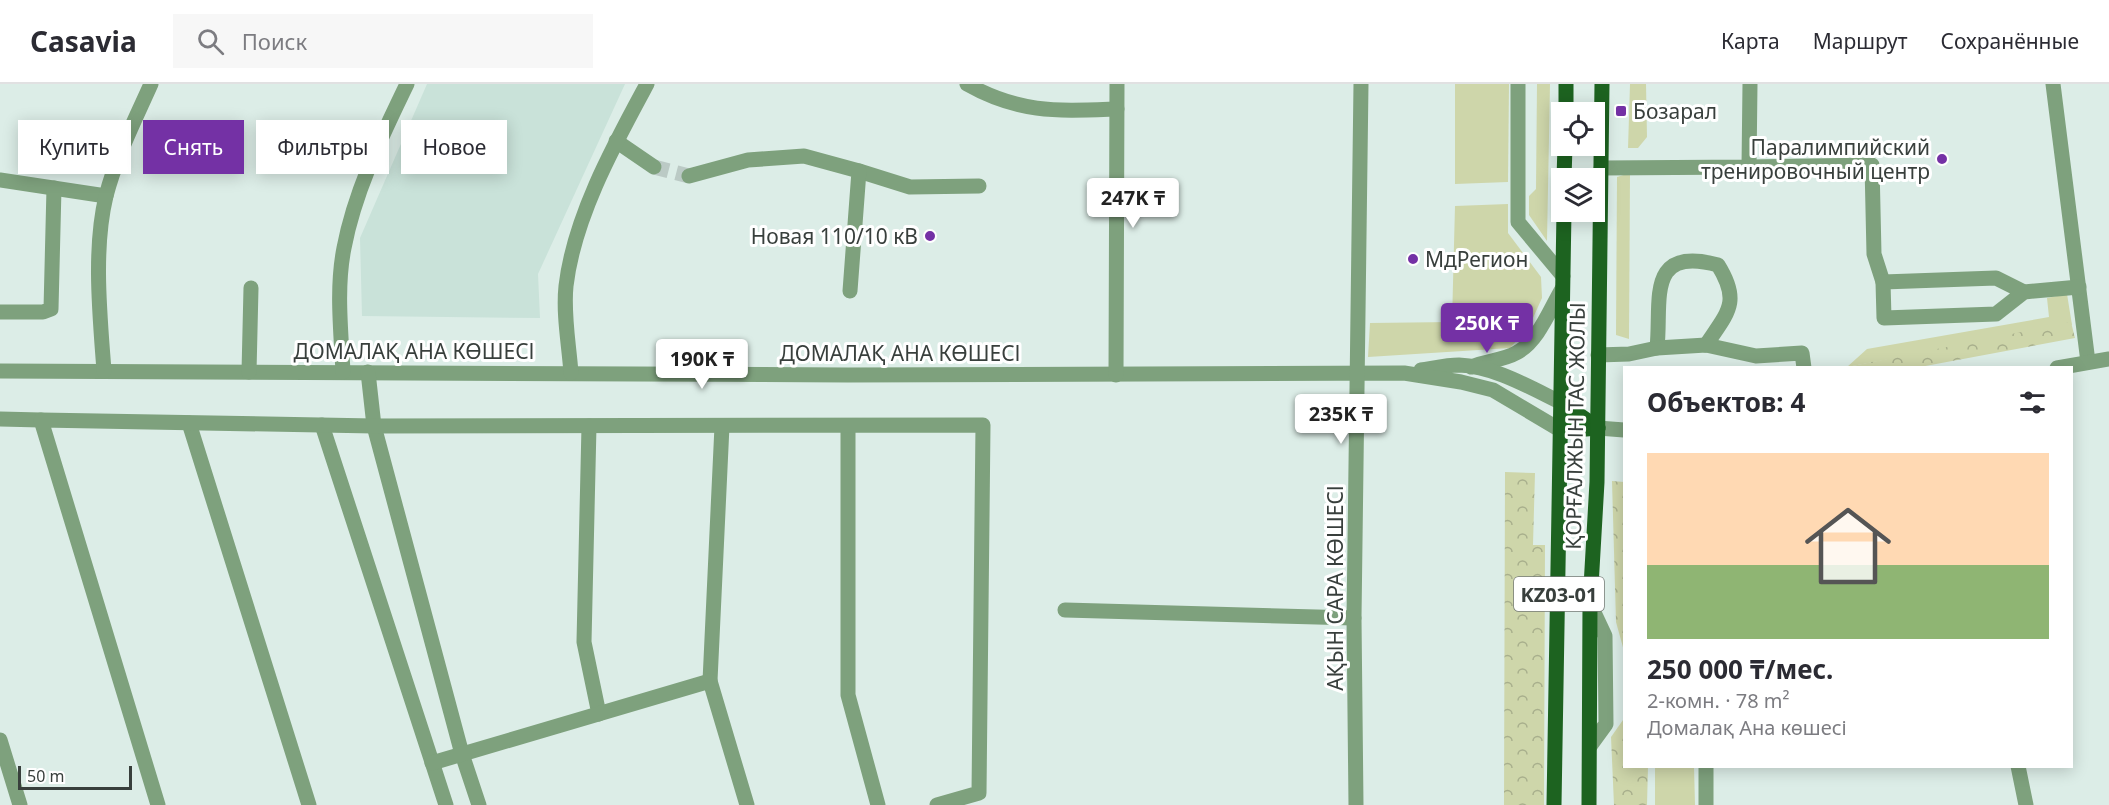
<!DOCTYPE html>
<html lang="ru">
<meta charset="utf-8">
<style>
:root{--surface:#fff;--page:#f7f7f7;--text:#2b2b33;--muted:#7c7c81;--line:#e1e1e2;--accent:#7431a5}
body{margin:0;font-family:"Noto Sans",sans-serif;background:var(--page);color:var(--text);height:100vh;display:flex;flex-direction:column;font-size:22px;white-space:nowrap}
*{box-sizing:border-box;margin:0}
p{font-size:20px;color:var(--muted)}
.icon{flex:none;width:33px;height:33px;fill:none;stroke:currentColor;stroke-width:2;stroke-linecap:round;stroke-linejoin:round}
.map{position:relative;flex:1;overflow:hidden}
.drawer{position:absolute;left:1623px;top:282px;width:450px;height:402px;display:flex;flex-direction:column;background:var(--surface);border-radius:0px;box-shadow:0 3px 15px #0003}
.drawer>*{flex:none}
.banner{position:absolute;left:18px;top:36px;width:570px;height:54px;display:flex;gap:12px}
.buttons{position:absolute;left:1551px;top:18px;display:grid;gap:12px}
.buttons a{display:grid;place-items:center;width:54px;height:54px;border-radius:0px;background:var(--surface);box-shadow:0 3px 15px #0003;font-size:30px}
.scale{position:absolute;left:18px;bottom:15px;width:114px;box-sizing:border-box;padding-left:6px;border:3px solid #383f3c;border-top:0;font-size:16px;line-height:21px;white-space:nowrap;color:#383f3c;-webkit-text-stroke:4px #fff;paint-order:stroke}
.price{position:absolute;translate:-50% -51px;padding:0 14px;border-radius:6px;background:#fff;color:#222;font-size:20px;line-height:39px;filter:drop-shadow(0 2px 3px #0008)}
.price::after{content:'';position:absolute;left:50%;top:36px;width:18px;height:14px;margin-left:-9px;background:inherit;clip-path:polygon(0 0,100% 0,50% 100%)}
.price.on{background:var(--accent);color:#fff}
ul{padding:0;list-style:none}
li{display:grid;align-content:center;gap:12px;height:318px;padding:0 24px}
li span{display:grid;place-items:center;height:186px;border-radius:0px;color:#555}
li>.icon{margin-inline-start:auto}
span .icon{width:108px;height:108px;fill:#fffc;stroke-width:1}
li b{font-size:26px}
h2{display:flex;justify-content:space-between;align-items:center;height:72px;padding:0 24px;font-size:26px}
.tag{padding:0 21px;border-radius:0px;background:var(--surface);box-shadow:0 3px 15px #0003;font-size:21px;line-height:54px}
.tag.on{background:var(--accent);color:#fff}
header{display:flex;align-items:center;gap:36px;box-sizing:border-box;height:84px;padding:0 30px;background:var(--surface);border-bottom:2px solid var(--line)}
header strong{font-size:28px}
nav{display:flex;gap:33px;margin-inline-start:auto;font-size:21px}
.search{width:420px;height:54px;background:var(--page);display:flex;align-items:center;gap:15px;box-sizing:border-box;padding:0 21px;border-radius:0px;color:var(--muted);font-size:22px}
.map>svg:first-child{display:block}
.built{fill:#c9e2d9}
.grass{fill:#ced6aa}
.forest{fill:url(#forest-crowns)}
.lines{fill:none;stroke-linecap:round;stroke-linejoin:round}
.minor-tunnel{stroke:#bbcac5;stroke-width:15;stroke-dasharray:15 8;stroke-linecap:butt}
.minor{stroke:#7ea17d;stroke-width:15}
.major{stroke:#1d6320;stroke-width:15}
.poi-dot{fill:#7431a5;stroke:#fff;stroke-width:2}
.labels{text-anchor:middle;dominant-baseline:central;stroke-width:6;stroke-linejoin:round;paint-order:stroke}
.shield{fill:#fff;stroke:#747976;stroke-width:1.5}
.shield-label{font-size:20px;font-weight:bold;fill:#383f3c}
.poi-label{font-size:21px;fill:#383f3c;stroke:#fff;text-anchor:start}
.street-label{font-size:21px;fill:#383f3c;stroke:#fff}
</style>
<header>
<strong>Casavia</strong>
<div class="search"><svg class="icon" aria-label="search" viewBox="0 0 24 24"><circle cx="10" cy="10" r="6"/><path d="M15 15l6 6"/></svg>Поиск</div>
<nav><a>Карта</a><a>Маршрут</a><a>Сохранённые</a></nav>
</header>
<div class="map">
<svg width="2109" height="721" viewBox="0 0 2109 721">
<defs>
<pattern id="forest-crowns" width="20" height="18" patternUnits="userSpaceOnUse" patternTransform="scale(1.5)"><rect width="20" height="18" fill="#ced6aa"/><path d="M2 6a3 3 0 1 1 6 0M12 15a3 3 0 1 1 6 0" fill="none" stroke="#a8af8c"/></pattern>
</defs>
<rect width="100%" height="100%" fill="#dcede7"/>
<polygon class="built" points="427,0 625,0 538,190 540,234 362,232 360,154"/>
<g class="grass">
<polygon points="1455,0 1509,0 1508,98 1455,100"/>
<polygon points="1537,0 1550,0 1547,157 1529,131 1529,112 1536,105"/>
<polygon points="1630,0 1646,0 1647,53 1638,64 1628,64"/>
<polygon points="1630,89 1629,255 1616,251 1617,93"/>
<polygon points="1508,120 1508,149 1541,193 1542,214 1528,245 1510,264 1368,273 1370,239 1452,238 1455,122"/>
<polygon points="2067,210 2072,241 1847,283 1867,265 2049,233 2047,214"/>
<polygon points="1655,683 1694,683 1695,721 1655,721"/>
</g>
<g class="forest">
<polygon points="2071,238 2075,254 1920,283 1847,283"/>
<polygon points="1505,388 1535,389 1533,461 1545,461 1544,721 1504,721"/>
<polygon points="1612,397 1624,398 1624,567 1616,538"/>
<polygon points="1623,636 1624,682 1648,683 1647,721 1614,721 1611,653"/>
</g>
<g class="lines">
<polyline class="minor-tunnel" points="654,83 689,92"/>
<g class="minor">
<path d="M967,0c53,30 92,27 150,25"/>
<polyline points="1518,0 1518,138 1563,192"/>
<polyline points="2053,0 2088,278"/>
<polyline points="616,57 654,83"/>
<polyline points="1749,83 1872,81 1874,170 1883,198"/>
<polyline points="1601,84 1749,83 1750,0"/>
<polyline points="859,87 910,103 979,102"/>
<polyline points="689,92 748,76 804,72 859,87 850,207"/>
<polyline points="0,96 106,112"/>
<polyline points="2024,208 1996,230 1884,234 1883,198 1996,194 2024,208 2079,203"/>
<polyline points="0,228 43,228 51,225 54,104"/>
<path d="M1657,264c5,-46 -12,-103 61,-83 23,37 10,47 -12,80"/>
<polyline points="1598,271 1629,270 1657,264 1706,261 1756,272 1802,269 1804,284"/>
<path d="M1471,283c14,-6 33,-7 45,-14 22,-11 34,-44 46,-64"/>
<polyline points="2057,284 2109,275"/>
<path d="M1421,286c13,-2 26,-5 38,-5 35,1 72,23 103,38"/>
<polyline points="0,287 848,291 1404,289 1461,298 1493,306 1562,347"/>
<path d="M104,287c-4,-55 -11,-121 2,-175 10,-39 29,-76 45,-112"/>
<polyline points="249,288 251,204"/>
<path d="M343,288c-2,-41 -7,-84 1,-124 11,-58 38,-112 63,-164"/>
<polyline points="368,288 374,342 462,670 479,721"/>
<path d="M571,289c-2,-28 -8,-59 -5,-87 8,-69 48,-141 81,-202"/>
<polyline points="1116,291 1117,0"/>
<polyline points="0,335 41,336"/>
<polyline points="189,339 309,721"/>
<polyline points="322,341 446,721"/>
<polyline points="589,342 584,558 599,630"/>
<polyline points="848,342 848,611 878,721"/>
<polyline points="1598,344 1624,346"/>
<polyline points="1065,526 1354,534"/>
<polyline points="710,597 722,342"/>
<polyline points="0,656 20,721"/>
<polyline points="1590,662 1606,640 1605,552 1590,520"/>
<polyline points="432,679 710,597 747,721"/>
<polyline points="2018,682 2026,721"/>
<polyline points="158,721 41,336 374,342 983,341 979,709 937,721"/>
<polyline points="1356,721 1354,534 1361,0"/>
<polyline points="1706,721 1706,682"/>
</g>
<g class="major">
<polyline points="1566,28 1566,0"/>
<polyline points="1564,94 1565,62"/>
<polyline points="1562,319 1598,344"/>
<polyline points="1562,347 1598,344"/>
<polyline points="1554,721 1564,128"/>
<polyline points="1589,721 1590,520 1597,398 1602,0"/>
</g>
</g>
<g class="poi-dot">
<rect x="1615" y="21" width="12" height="12" rx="3"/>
<circle cx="1942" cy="75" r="6"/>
<circle cx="930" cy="152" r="6"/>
<circle cx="1413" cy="175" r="6"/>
</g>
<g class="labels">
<rect class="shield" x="1514" y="493" width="90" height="34" rx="4.5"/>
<g class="shield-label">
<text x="1559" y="510">KZ03-01</text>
</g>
<g class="poi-label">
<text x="1633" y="27">Бозарал</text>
<text x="1930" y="63" text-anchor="end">Паралимпийский<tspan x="1930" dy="24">тренировочный центр</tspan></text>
<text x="918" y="152" text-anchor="end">Новая 110/10 кВ</text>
<text x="1425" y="175">МдРегион</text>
</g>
<g class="street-label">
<text x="414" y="267">ДОМАЛАҚ АНА КӨШЕСІ</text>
<text x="900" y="269">ДОМАЛАҚ АНА КӨШЕСІ</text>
<text transform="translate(1575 342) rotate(-89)">ҚОРҒАЛЖЫН ТАС ЖОЛЫ</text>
<text transform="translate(1335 504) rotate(-90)">АҚЫН САРА КӨШЕСІ</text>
</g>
</g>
</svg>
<div class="buttons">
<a><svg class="icon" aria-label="locate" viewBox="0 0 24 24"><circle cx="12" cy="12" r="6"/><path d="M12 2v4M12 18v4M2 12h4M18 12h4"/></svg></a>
<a><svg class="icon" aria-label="layers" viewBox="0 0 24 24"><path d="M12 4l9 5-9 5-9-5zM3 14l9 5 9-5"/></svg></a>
</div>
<div class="scale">50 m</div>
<b class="price" style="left:1133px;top:145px">247K ₸</b>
<b class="price on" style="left:1487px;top:270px">250K ₸</b>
<b class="price" style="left:702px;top:306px">190K ₸</b>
<b class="price" style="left:1341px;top:361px">235K ₸</b>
<div class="banner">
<a class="tag">Купить</a>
<a class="tag on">Снять</a>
<a class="tag">Фильтры</a>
<a class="tag">Новое</a>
</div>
<section class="drawer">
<h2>Объектов: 4<svg class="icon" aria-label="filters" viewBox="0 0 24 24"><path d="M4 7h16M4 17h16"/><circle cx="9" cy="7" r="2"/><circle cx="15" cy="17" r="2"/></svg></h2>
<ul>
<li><span style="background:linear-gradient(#ffd9b3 60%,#8fb573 0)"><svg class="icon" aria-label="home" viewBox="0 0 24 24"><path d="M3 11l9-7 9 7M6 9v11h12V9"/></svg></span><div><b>250 000 ₸/мес.</b><p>2-комн. · 78 m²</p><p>Домалақ Ана көшесі</p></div></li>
</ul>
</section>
</div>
